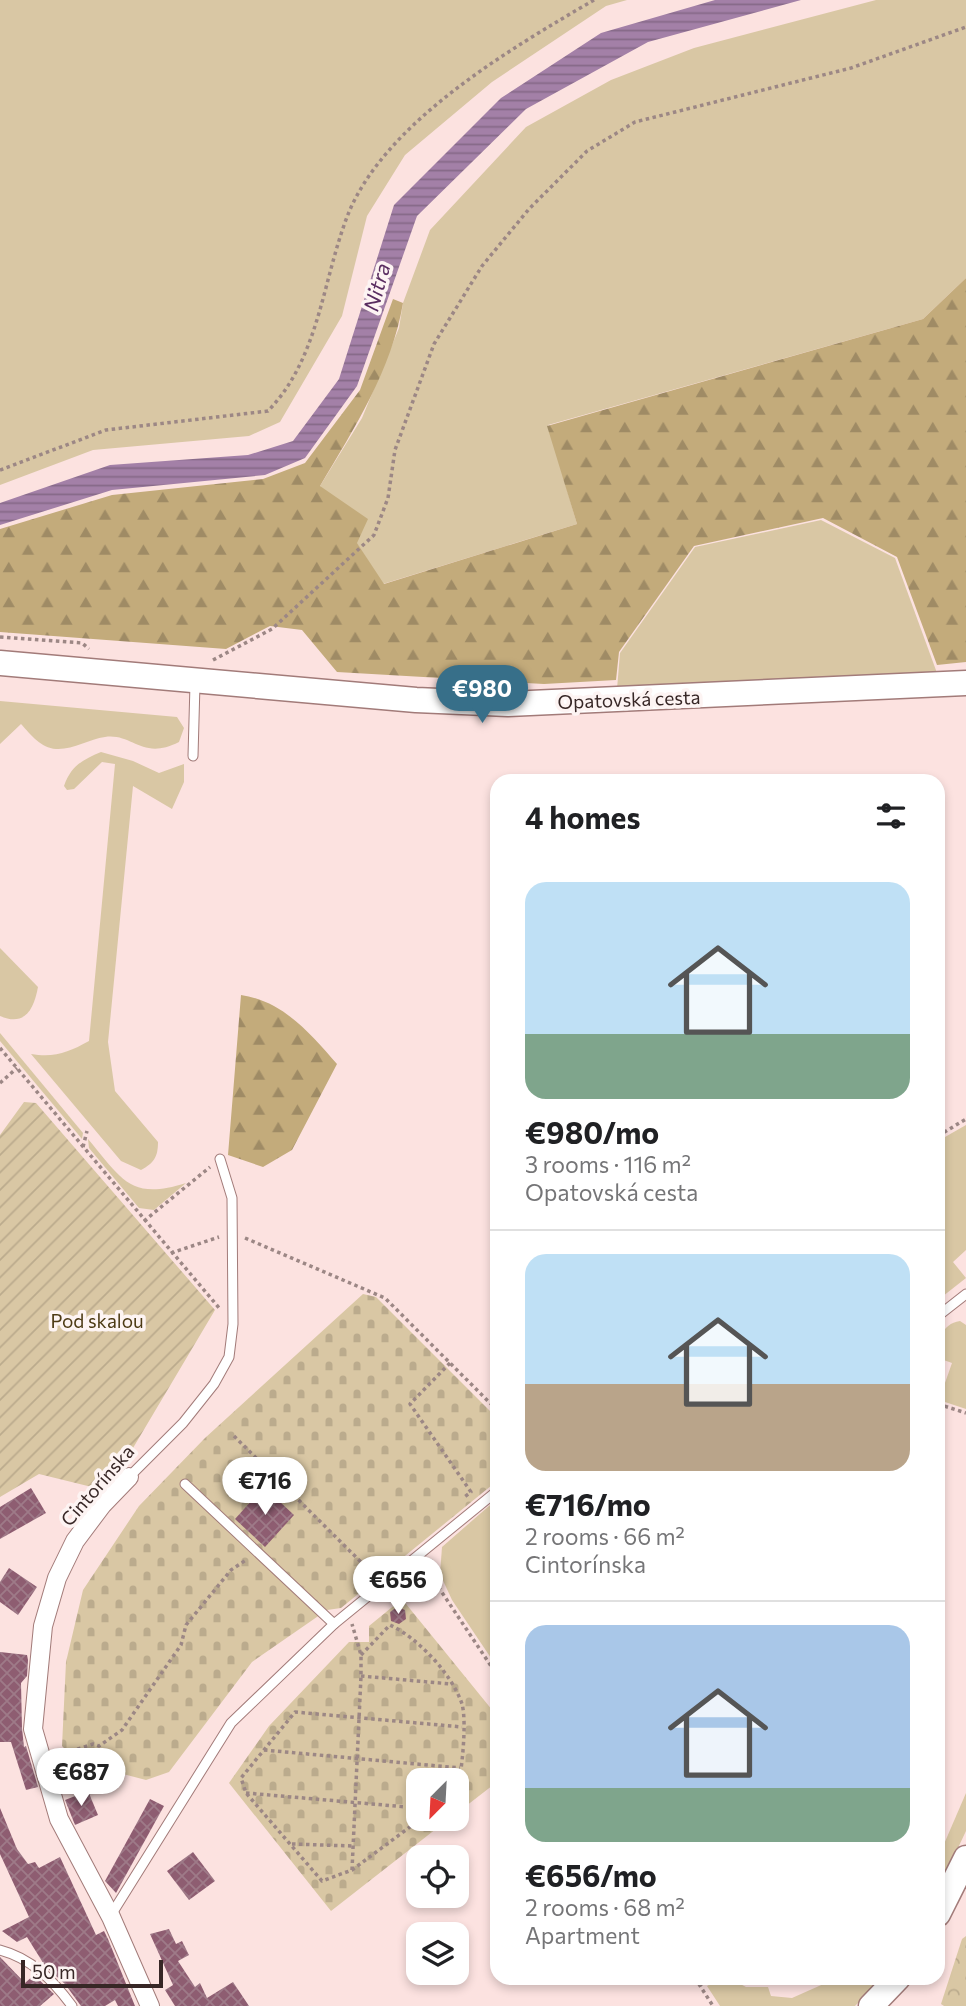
<!DOCTYPE html>
<meta charset="utf-8">
<style>
:root{--surface:#fff;--page:#f2f2f2;--text:#202124;--muted:#757577;--line:#e0e0e0;--accent:#376f89}
body{margin:0;font-family:Commissioner,sans-serif;background:var(--page);color:var(--text);height:100vh;display:flex;flex-direction:column;font-size:26px;white-space:nowrap}
*{box-sizing:border-box;margin:0}
p{font-size:23px;color:var(--muted)}
.icon{flex:none;width:38px;height:38px;fill:none;stroke:currentColor;stroke-width:2;stroke-linecap:round;stroke-linejoin:round}
.map{position:relative;flex:1;overflow:hidden}
.drawer{position:absolute;left:490px;top:774px;width:455px;height:1211px;display:flex;flex-direction:column;background:var(--surface);border-radius:21px;box-shadow:0 4px 10px #0003}
.drawer>*{flex:none}
.needle{width:46px;rotate:204deg}
.controls{position:absolute;left:406px;top:1768px;display:grid;gap:14px}
.controls a{display:grid;place-items:center;width:63px;height:63px;border-radius:14px;background:var(--surface);box-shadow:0 4px 10px #0003;font-size:35px}
.scale{position:absolute;left:21px;bottom:18px;width:142px;box-sizing:border-box;padding-left:7px;border:4px solid #372726;border-top:0;font-size:19px;line-height:24px;white-space:nowrap;color:#372726;-webkit-text-stroke:5px #fdf4f3;paint-order:stroke}
.price{position:absolute;translate:-50% -60px;padding:0 16px;border-radius:24px;background:#fff;color:#222;font-size:23px;line-height:46px;filter:drop-shadow(0 2px 4px #0008)}
.price::after{content:'';position:absolute;left:50%;top:42px;width:21px;height:16px;margin-left:-10px;background:inherit;clip-path:polygon(0 0,100% 0,50% 100%)}
.price.selected{background:var(--accent);color:#fff}
ul{padding:0;list-style:none}
li{display:grid;align-content:center;gap:14px;height:371px;padding:0 35px}
li+li{border-top:2px solid var(--line)}
li span{display:grid;place-items:center;height:217px;border-radius:21px;color:#555}
li>.icon{margin-inline-start:auto}
span .icon{width:126px;height:126px;fill:#fffc;stroke-width:1}
li b{font-size:30px}
h2{display:flex;justify-content:space-between;align-items:center;height:84px;padding:0 35px;font-size:30px}
.map>svg:first-child{display:block}
.grass{fill:#d9c7a4}
.forest{fill:url(#forest-firs)}
.cemetery{fill:url(#cemetery-stones)}
.park{fill:url(#park-crowns)}
.garden{fill:url(#garden-furrows)}
.water{fill:url(#water-rules)}
.building{fill:url(#building-cross-hatch)}
.lines{fill:none;stroke-linecap:round;stroke-linejoin:round}
.lane-casing{stroke:#a27b79;stroke-width:11}
.street-casing{stroke:#a27b79;stroke-width:20}
.secondary-casing{stroke:#a27b79;stroke-width:27}
.path{stroke:#9c8785;stroke-width:3.5;stroke-dasharray:3.5 3.5;stroke-linecap:butt}
.lane{stroke:#fff;stroke-width:9}
.street{stroke:#fff;stroke-width:18}
.secondary{stroke:#fff;stroke-width:24}
.labels{text-anchor:middle;dominant-baseline:central;stroke-width:7;stroke-linejoin:round;paint-order:stroke}
.street-label{font-size:19px;fill:#372726;stroke:#fdf4f3}
.park-label{font-size:19px;fill:#4c3a14;stroke:#fdf4f3}
.water-label{font-size:21px;font-style:italic;fill:#592d60;stroke:#fdf4f3}
</style>
<div class="map">
<svg width="966" height="2006" viewBox="0 0 966 2006">
<defs>
<pattern id="forest-firs" width="22" height="20" patternUnits="userSpaceOnUse" patternTransform="scale(1.75)"><rect width="22" height="20" fill="#c3ab7b"/><path d="M5 1l3.5 6h-7zM16 11l3.5 6h-7z" fill="#9f8b65"/></pattern>
<pattern id="cemetery-stones" width="16" height="16" patternUnits="userSpaceOnUse" patternTransform="scale(1.75)"><rect width="16" height="16" fill="#d9c7a4"/><path d="M2 7V4a2 2 0 0 1 4 0v3zM10 15v-3a2 2 0 0 1 4 0v3z" fill="#bbab8d"/></pattern>
<pattern id="park-crowns" width="20" height="18" patternUnits="userSpaceOnUse" patternTransform="scale(1.75)"><rect width="20" height="18" fill="#d9c7a4"/><path d="M2 6a3 3 0 1 1 6 0M12 15a3 3 0 1 1 6 0" fill="none" stroke="#bbab8d"/></pattern>
<pattern id="garden-furrows" width="10" height="10" patternUnits="userSpaceOnUse" patternTransform="scale(1.75)"><rect width="10" height="10" fill="#d9c7a4"/><path d="M-1 1l2-2M0 10L10 0M9 11l2-2" fill="none" stroke="#bbab8d"/></pattern>
<pattern id="water-rules" width="6" height="5" patternUnits="userSpaceOnUse" patternTransform="scale(1.75)"><rect width="6" height="5" fill="#a380a7"/><path d="M0 2.5h6" fill="none" stroke="#866988"/></pattern>
<pattern id="building-cross-hatch" width="8" height="8" patternUnits="userSpaceOnUse" patternTransform="scale(1.75)"><rect width="8" height="8" fill="#8e5d71"/><path d="M0 0l8 8M0 8l8-8" fill="none" stroke="#9e7a88"/></pattern>
</defs>
<rect width="100%" height="100%" fill="#fce2e0"/>
<g class="grass">
<polygon points="0,0 627,0 606,6 492,82 405,155 367,216 342,316 280,422 249,436 93,450 0,485"/>
<polygon points="876,0 966,0 966,278 923,319 548,425 577,524 383,584 320,486 362,418 399,328 403,303 430,230 526,127 611,80 694,48"/>
<polygon points="821,520 895,558 937,673 617,689 620,653 695,547"/>
<path d="M0,701l177,16 7,11 -5,14c-37,19 -46,-9 -74,-5 -16,2 -32,13 -49,12 -15,-1 -25,-14 -35,-25l-21,20z"/>
<path d="M101,752l32,9 26,12 25,-9v18l-12,27 -39,-23 -25,256 7,49 43,51c0,15 -4,21 -17,28l-20,-9 -90,-107c24,4 38,-2 58,-13l26,-277 -13,-2 -28,27 -7,1 -3,-4c7,-20 18,-26 37,-34z"/>
<path d="M0,948l38,39c-4,22 -13,40 -38,29z"/>
<polygon points="0,1033 83,1133 82,1139 0,1041"/>
<polygon points="966,1125 966,1250 953,1262 966,1278 938,1300 938,1141"/>
<path d="M88,1139c34,40 42,62 98,44l-32,27 -15,-2 -50,-60z"/>
<path d="M960,1321l6,4v84l-27,-9 13,-37 -14,-5c0,-17 3,-34 22,-37z"/>
<polygon points="497,1499 497,1667 452,1600 440,1574 442,1547"/>
<polygon points="966,1793 966,1831 938,1890 938,1858"/>
<polygon points="721,1978 729,1978 746,1987 768,1987 771,1996 792,1998 837,1978 882,1978 855,2006 720,2006 707,1986"/>
</g>
<g class="forest">
<path d="M966,278v384l-29,3 -40,-108 -74,-39 -129,28 -75,106 -3,28 -72,4 -207,-12 -35,-42 -32,-4 -44,23 -226,-17v-103l112,-34 151,-16 42,-16 55,-73 33,-91 10,4c-11,66 -49,126 -83,183l48,33 -11,24 27,41 193,-60 -30,-98 376,-107z"/>
<path d="M241,995c42,6 70,39 96,69l-45,86 -29,17 -35,-12z"/>
</g>
<g class="cemetery">
<polygon points="363,1294 376,1297 497,1418 497,1481 341,1608 327,1610 252,1662 169,1772 146,1780 77,1762 62,1746 66,1662 83,1590 139,1506 205,1438"/>
<polygon points="402,1599 497,1716 497,1782 457,1813 457,1780 418,1780 418,1818 450,1818 331,1911 229,1783 269,1726 349,1642 369,1642 369,1626"/>
</g>
<polygon class="park" points="966,1936 966,2006 944,2006 941,2004 962,1939"/>
<polygon class="garden" points="24,1102 36,1103 215,1310 114,1480 102,1484 100,1489 39,1474 0,1497 0,1135"/>
<polygon class="water" points="715,0 801,0 648,42 526,109 417,216 357,386 305,458 265,475 112,490 0,525 0,503 110,465 248,455 293,441 339,379 394,205 501,98 601,33"/>
<g class="building">
<polygon points="264,1487 294,1515 265,1547 235,1519"/>
<polygon points="31,1488 46,1513 0,1539 0,1507"/>
<polygon points="9,1568 37,1587 18,1615 0,1602 0,1582"/>
<polygon points="397,1607 405,1610 406,1619 399,1624 391,1621 390,1612"/>
<polygon points="0,1652 27,1655 28,1660 27,1676 21,1683 22,1728 24,1747 26,1746 38,1787 26,1790 11,1742 0,1742"/>
<polygon points="88,1791 98,1815 75,1825 65,1800"/>
<polygon points="150,1799 164,1806 116,1893 105,1881"/>
<polygon points="0,1808 17,1849 28,1864 35,1862 39,1868 60,1857 96,1935 104,1931 108,1939 135,2006 118,2006 115,2000 105,2006 81,2006 65,1984 45,1966 27,1937 17,1942 2,1931 29,1917 0,1854"/>
<polygon points="193,1852 215,1881 189,1900 167,1871"/>
<polygon points="169,1929 176,1944 182,1941 189,1955 178,1961 195,1987 200,1983 207,1998 233,1982 249,2006 175,2006 165,1990 173,1985 150,1934"/>
<polygon points="0,1957 25,1983 34,1975 54,1994 40,2006 0,2006"/>
</g>
<g class="lines">
<defs>
<g id="lane">
<polyline points="193,756 195,684"/>
<polyline points="938,1316 966,1294"/>
<polyline points="129,1477 183,1423 214,1384 229,1357 233,1324 232,1198 220,1159"/>
<polyline points="185,1484 334,1624"/>
<polyline points="111,1915 231,1723 334,1624 497,1491"/>
<path d="M0,1950c31,8 53,30 72,56"/>
</g>
<polyline id="street" points="129,1477 102,1505 75,1541 57,1578 43,1626 33,1729 59,1819 111,1917 150,2006"/>
<g id="secondary">
<polyline points="0,663 416,700 508,704 966,683"/>
<polyline points="938,1914 966,1858"/>
<polyline points="871,2006 898,1978"/>
</g>
</defs>
<use href="#lane" class="lane-casing"/>
<use href="#street" class="street-casing"/>
<use href="#secondary" class="secondary-casing"/>
<g class="path">
<path d="M0,470l106,-40 162,-19c51,-53 54,-128 79,-194 36,-94 163,-168 247,-217"/>
<polyline points="0,637 82,643 89,649"/>
<polyline points="213,660 272,629 374,535 388,498 395,450 434,344 482,266 529,209 587,151 635,122 851,68 966,27"/>
<polyline points="0,1048 220,1309"/>
<polyline points="0,1083 17,1068"/>
<polyline points="938,1136 966,1119"/>
<polyline points="83,1147 87,1131"/>
<polyline points="144,1221 210,1167"/>
<polyline points="245,1238 385,1298 497,1410"/>
<polyline points="171,1253 219,1237"/>
<polyline points="450,1363 410,1404 471,1492 463,1498"/>
<polyline points="938,1404 966,1413"/>
<polyline points="234,1436 373,1574"/>
<polyline points="431,1560 437,1585 497,1675"/>
<path d="M361,1655l29,-30c28,13 62,49 72,79 5,18 0,68 -5,87"/>
<polyline points="361,1676 451,1684"/>
<polyline points="264,1750 460,1768"/>
<polyline points="64,1772 72,1751 93,1744 99,1746 122,1730 181,1645 186,1625 231,1570 246,1560"/>
<polyline points="246,1793 418,1808"/>
<polyline points="422,1818 352,1870 322,1881 246,1793 241,1778 295,1712 462,1727"/>
<polyline points="292,1844 353,1846"/>
<polyline points="352,1870 361,1676 361,1655 352,1624"/>
<polyline points="695,1978 713,2006"/>
<polyline points="700,1985 711,1978"/>
</g>
<use href="#lane" class="lane"/>
<use href="#street" class="street"/>
<use href="#secondary" class="secondary"/>
</g>
<g class="labels">
<g class="street-label">
<text transform="translate(629 699) rotate(-2)">Opatovská cesta</text>
<text transform="translate(97 1485) rotate(-49)">Cintorínska</text>
</g>
<g class="park-label">
<text x="97" y="1320">Pod skalou</text>
</g>
<g class="water-label">
<text transform="translate(376 287) rotate(-75)">Nitra</text>
</g>
</g>
</svg>
<div class="controls">
<a><svg class="needle" viewBox="-14 -14 28 28"><path d="M0-13l5 13h-10z" fill="#e53935"/><path d="M0 13l5-13h-10z" fill="#757577"/></svg></a>
<a><svg class="icon" aria-label="locate" viewBox="0 0 24 24"><circle cx="12" cy="12" r="6"/><path d="M12 2v4M12 18v4M2 12h4M18 12h4"/></svg></a>
<a><svg class="icon" aria-label="layers" viewBox="0 0 24 24"><path d="M12 4l9 5-9 5-9-5zM3 14l9 5 9-5"/></svg></a>
</div>
<div class="scale">50 m</div>
<b class="price selected" style="left:482px;top:725px">€980</b>
<b class="price" style="left:265px;top:1517px">€716</b>
<b class="price" style="left:398px;top:1616px">€656</b>
<b class="price" style="left:81px;top:1808px">€687</b>
<section class="drawer">
<h2>4 homes<svg class="icon" aria-label="filters" viewBox="0 0 24 24"><path d="M4 7h16M4 17h16"/><circle cx="9" cy="7" r="2"/><circle cx="15" cy="17" r="2"/></svg></h2>
<ul>
<li><span style="background:linear-gradient(#bfe0f5 70%,#7fa58c 0)"><svg class="icon" aria-label="home" viewBox="0 0 24 24"><path d="M3 11l9-7 9 7M6 9v11h12V9"/></svg></span><div><b>€980/mo</b><p>3 rooms · 116 m²</p><p>Opatovská cesta</p></div></li>
<li><span style="background:linear-gradient(#bfe0f5 60%,#b9a48a 0)"><svg class="icon" aria-label="home" viewBox="0 0 24 24"><path d="M3 11l9-7 9 7M6 9v11h12V9"/></svg></span><div><b>€716/mo</b><p>2 rooms · 66 m²</p><p>Cintorínska</p></div></li>
<li><span style="background:linear-gradient(#a9c7e8 75%,#7fa58c 0)"><svg class="icon" aria-label="home" viewBox="0 0 24 24"><path d="M3 11l9-7 9 7M6 9v11h12V9"/></svg></span><div><b>€656/mo</b><p>2 rooms · 68 m²</p><p>Apartment</p></div></li>
</ul>
</section>
</div>
